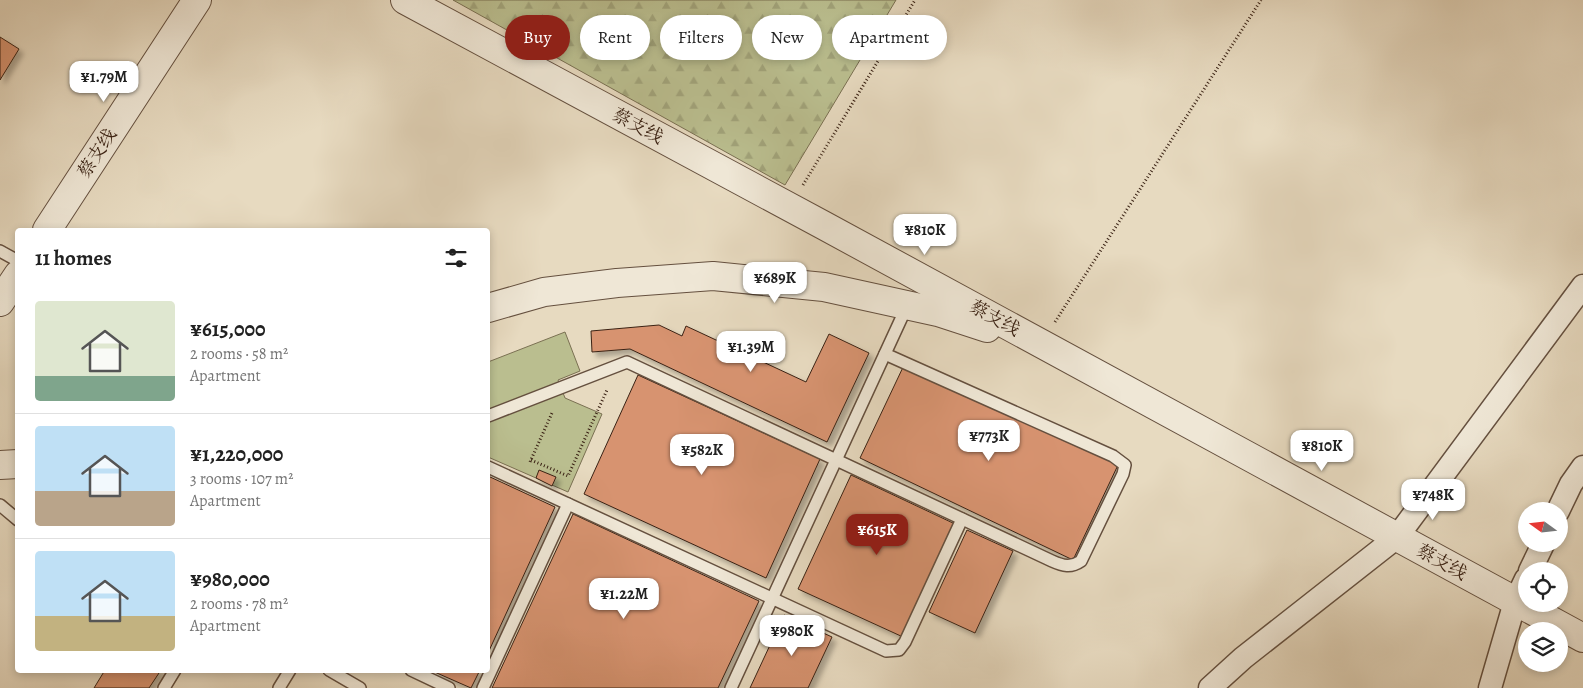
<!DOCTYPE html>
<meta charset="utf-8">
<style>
:root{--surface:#fff;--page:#f2f2f2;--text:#222;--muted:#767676;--line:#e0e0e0;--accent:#8f2418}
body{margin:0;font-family:Alegreya,"Noto Serif SC",serif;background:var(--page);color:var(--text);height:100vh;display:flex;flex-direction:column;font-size:19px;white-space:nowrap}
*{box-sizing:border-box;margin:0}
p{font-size:16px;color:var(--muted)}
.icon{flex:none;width:28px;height:28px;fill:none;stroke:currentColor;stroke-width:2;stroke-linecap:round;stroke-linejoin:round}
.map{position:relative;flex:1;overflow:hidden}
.side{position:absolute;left:15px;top:228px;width:475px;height:445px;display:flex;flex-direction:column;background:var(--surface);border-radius:5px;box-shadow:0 2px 8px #0003}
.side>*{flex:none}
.top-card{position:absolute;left:505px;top:15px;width:475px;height:45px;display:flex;gap:10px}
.needle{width:32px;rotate:285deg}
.fabs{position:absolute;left:1518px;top:502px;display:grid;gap:10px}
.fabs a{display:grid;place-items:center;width:50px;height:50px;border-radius:50%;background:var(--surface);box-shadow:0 2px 8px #0003;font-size:25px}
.price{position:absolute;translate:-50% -42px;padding:0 11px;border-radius:10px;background:#fff;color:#222;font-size:16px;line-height:32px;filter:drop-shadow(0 1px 2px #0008)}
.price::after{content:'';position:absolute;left:50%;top:30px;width:15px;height:11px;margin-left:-8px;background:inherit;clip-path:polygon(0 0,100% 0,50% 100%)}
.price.active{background:var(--accent);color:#fff}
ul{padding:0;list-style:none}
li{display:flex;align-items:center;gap:15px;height:125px;padding:0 20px}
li+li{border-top:1px solid var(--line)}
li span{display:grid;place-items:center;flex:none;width:140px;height:100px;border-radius:5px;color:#555}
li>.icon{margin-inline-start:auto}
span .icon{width:60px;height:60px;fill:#fffc;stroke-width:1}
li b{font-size:21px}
h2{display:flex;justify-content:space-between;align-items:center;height:60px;padding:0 20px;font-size:21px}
.tag{padding:0 18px;border-radius:22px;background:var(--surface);box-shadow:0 2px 8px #0003;font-size:18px;line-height:45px}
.tag.active{background:var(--accent);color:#fff}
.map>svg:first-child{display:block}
.forest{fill:url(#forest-firs);stroke:#7a7052}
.garden{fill:#babe8f;stroke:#7a7052}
.building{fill:#d79370;stroke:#3a2214;filter:url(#shadow)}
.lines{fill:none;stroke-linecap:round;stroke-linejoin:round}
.service-casing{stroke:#65503f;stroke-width:14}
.minor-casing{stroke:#65503f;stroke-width:25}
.tertiary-casing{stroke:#65503f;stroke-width:30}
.path{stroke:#3a2214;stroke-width:3;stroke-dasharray:1 2.5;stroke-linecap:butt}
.service{stroke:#efe7d6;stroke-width:11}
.minor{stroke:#efe7d6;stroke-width:22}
.tertiary{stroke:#efe7d6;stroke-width:28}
.labels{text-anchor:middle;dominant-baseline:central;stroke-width:4;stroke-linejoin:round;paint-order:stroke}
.street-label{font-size:18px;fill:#3a2214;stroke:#efe7d6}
</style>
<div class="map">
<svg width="1583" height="688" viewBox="0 0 1583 688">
<defs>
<pattern id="forest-firs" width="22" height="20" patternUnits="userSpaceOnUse" patternTransform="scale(1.25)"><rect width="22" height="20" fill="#babe8f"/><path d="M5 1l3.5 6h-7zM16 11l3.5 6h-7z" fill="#a1a37a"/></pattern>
<filter id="shadow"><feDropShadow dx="4.5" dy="4.5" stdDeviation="2.5" flood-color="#0004"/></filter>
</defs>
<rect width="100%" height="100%" fill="#e7dac0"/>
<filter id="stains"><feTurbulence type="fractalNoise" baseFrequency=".004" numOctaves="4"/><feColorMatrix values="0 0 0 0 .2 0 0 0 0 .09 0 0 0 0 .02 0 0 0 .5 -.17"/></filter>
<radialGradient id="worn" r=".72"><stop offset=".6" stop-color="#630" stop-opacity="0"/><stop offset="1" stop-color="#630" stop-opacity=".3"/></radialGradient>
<polygon class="forest" points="453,0 896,0 785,185"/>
<polygon class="garden" points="565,332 580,371 558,380 565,398 602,414 568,492 488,457 488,362"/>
<g class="building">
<polygon points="0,37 19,49 0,80"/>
<polygon points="659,325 682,336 686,326 806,382 829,334 869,353 827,442 630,349 592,352 591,331"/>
<polygon points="905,363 1118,465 1073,560 860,458"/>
<polygon points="638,375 820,459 766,578 584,494"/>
<polygon points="539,470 556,477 552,486 536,478"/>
<polygon points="851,475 955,524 903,637 798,589"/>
<polygon points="488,476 555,507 488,653"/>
<polygon points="573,514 759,601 718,688 492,688"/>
<polygon points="967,530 1013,551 975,633 929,612"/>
<polygon points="784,615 832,637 808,688 750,688"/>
<polygon points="105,670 161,670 149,688 94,688"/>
<polygon points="430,670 480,670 471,688"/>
</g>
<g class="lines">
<defs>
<g id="service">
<polyline points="0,251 18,261"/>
<path d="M488,416l139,-54 425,199c11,5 19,7 29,0l42,-87 2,-9 -12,-9 -228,-102"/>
<polyline points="488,467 886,651 899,650 905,642 962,519"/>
<polyline points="0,505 18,520"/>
<polyline points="329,670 360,688"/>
<polyline points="411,670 449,688"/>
<polyline points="164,688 175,670"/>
<polyline points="279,688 290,670"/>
<polyline points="483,688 568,504"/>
<polyline points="731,688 907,306"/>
</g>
<g id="minor">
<polyline points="1558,511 1571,484 1583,467"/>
<polyline points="1530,571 1543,544"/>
<polyline points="1210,688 1243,658 1397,537 1583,286"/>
<polyline points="1490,688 1515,602 1526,579"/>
</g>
<g id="tertiary">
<polyline points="405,0 823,225 1583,638"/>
<polyline points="47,230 197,0"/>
<polyline points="0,302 18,275"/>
<polyline points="488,308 544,292 617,283 713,276 824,287 938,312 987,328"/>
<polyline points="0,465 18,464"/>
</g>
</defs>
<use href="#service" class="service-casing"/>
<use href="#minor" class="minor-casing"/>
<use href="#tertiary" class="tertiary-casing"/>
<g class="path">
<polyline points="803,185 915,0"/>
<polyline points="1055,322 1261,0"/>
<polyline points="531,460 568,476 607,390"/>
<polyline points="530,462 552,413"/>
</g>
<use href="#service" class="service"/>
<use href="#minor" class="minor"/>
<use href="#tertiary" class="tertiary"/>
</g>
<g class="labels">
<g class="street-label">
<text transform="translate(638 126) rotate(28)">蔡支线</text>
<text transform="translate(97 153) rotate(-57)">蔡支线</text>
<text transform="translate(995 318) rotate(29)">蔡支线</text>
<text transform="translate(1442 562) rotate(29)">蔡支线</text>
</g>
</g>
<rect width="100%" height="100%" filter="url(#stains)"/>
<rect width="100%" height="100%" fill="url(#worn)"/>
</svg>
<div class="fabs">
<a><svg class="needle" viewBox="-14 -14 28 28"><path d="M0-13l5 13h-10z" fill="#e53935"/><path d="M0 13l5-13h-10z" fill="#767676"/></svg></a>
<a><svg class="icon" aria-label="locate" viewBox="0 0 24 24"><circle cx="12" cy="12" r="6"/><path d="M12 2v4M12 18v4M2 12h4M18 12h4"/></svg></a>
<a><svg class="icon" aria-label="layers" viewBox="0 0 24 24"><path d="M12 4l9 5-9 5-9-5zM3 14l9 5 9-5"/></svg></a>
</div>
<b class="price" style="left:104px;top:103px">¥1.79M</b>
<b class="price" style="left:925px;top:256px">¥810K</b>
<b class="price" style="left:775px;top:304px">¥689K</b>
<b class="price" style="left:751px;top:373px">¥1.39M</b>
<b class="price" style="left:989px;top:462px">¥773K</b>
<b class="price" style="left:1322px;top:472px">¥810K</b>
<b class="price" style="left:702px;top:476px">¥582K</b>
<b class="price" style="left:1433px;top:521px">¥748K</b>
<b class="price active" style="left:877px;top:556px">¥615K</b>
<b class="price" style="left:624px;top:620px">¥1.22M</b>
<b class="price" style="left:792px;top:657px">¥980K</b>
<div class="top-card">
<a class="tag active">Buy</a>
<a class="tag">Rent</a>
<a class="tag">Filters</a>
<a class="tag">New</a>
<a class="tag">Apartment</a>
</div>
<section class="side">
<h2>11 homes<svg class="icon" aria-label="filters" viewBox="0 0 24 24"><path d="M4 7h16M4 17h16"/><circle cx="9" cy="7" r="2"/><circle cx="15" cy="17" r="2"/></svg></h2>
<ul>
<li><span style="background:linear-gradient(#dfe7d0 75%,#7fa58c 0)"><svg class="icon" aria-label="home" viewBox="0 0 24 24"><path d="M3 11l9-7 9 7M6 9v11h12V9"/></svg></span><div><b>¥615,000</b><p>2 rooms · 58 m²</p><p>Apartment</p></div></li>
<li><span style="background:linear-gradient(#bfe0f5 65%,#b9a48a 0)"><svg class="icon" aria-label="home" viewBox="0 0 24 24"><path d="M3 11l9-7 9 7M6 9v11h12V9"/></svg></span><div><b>¥1,220,000</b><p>3 rooms · 107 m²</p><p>Apartment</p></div></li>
<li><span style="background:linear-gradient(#bfe0f5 65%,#c2b280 0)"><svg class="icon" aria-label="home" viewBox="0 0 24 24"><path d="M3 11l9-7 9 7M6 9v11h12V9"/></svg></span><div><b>¥980,000</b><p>2 rooms · 78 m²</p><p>Apartment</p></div></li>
</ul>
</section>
</div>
